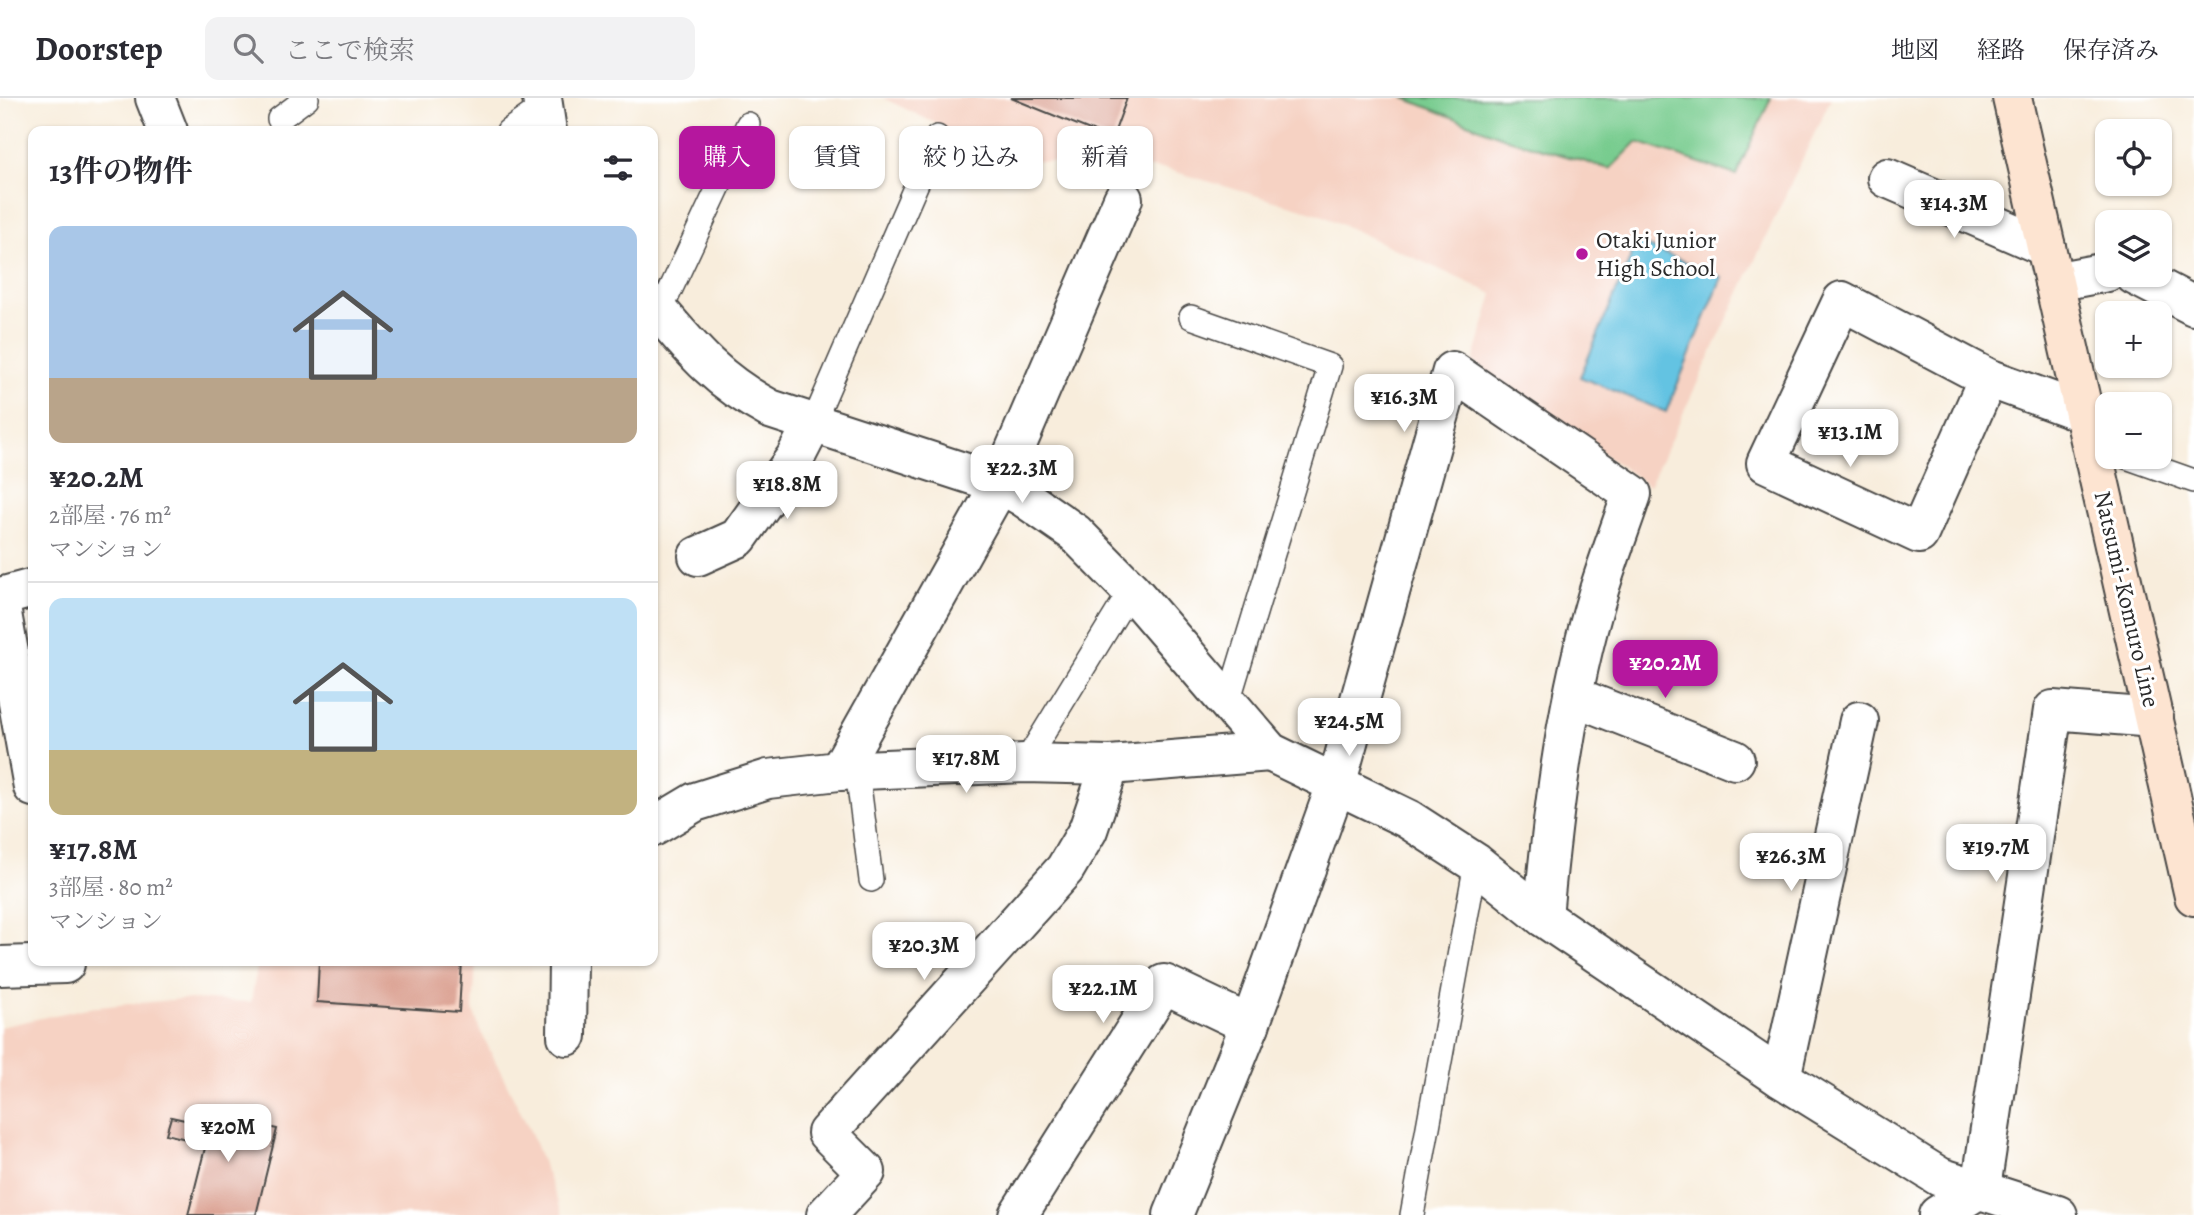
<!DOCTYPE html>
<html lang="ja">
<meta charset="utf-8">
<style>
:root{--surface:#fff;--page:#f2f2f3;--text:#2b2b33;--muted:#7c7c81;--line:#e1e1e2;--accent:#b5179e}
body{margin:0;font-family:Alegreya,"Noto Serif JP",serif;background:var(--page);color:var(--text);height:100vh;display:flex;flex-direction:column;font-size:26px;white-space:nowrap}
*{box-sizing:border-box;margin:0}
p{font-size:23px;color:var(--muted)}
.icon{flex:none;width:38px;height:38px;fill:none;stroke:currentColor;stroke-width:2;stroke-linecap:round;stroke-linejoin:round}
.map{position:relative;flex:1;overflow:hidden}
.sheet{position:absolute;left:28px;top:28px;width:630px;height:840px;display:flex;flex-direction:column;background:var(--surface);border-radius:14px;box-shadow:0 2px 5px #0004}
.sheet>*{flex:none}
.guide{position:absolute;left:679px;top:28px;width:665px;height:63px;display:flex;gap:14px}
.controls{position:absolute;left:2095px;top:21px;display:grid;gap:14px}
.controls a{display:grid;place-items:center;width:77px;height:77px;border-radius:14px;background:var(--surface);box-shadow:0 2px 5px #0004;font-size:35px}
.price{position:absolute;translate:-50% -60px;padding:0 16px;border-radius:14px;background:#fff;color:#222;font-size:23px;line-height:46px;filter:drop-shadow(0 2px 4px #0008)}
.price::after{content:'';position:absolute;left:50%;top:42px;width:21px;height:16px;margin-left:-10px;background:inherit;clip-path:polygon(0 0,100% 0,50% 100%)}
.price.on{background:var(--accent);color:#fff}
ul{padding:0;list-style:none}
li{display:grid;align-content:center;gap:14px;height:371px;padding:0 21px}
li+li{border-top:2px solid var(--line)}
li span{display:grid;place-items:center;height:217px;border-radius:14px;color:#555}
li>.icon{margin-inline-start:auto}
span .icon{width:126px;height:126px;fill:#fffc;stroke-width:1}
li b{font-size:30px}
h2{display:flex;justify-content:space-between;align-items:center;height:84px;padding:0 21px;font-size:30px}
.tag{padding:0 24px;border-radius:14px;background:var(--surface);box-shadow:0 2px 5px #0004;font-size:24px;line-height:63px}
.tag.on{background:var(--accent);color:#fff}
header{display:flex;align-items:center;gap:42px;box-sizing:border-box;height:98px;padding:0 35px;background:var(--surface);border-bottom:2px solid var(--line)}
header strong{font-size:33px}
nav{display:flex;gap:38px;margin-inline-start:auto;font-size:24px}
.search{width:490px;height:63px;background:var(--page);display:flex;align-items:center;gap:18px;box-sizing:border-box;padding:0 24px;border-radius:14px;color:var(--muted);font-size:26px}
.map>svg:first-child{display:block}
.built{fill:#f6d2c3}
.green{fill:#78cc8f;stroke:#527c5d;stroke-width:2}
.water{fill:#63c3e2;stroke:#477786;stroke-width:2}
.building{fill:#dba293}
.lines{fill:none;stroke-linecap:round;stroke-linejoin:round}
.lane-casing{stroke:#4a4846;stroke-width:26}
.street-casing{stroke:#4a4846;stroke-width:42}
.secondary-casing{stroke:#4a4846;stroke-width:42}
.lane{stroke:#fff;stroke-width:23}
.street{stroke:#fff;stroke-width:38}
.secondary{stroke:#fde4d1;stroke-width:38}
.poi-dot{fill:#b5179e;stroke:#fff;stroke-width:2.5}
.labels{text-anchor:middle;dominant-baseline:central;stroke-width:6;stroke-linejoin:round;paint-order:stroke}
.poi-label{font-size:24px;fill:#2b2b2b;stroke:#fff;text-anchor:start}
.street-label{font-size:24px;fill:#2b2b2b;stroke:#fff}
</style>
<header>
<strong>Doorstep</strong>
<div class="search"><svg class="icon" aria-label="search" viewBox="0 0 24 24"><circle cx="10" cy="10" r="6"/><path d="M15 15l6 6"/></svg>ここで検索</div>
<nav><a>地図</a><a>経路</a><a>保存済み</a></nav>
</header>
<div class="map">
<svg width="2194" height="1117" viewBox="0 0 2194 1117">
<rect width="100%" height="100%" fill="#fff"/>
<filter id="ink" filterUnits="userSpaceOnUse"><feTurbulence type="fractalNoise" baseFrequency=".0143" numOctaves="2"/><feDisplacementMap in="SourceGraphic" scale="14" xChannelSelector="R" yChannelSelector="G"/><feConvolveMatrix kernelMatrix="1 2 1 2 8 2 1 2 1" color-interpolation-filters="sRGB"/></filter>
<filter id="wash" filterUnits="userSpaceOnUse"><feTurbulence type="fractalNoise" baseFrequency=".00686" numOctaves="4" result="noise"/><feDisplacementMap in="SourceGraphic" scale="28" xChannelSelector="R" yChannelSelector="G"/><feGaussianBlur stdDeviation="1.57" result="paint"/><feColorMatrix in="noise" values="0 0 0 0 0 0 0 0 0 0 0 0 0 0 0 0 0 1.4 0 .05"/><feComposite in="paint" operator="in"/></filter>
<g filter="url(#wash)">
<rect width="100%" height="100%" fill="#f8eddc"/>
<g class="built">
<polygon points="883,0 1831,0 1649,388 1473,264 1493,196 1319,116 1166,71 1009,61"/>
<polygon points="258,863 476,863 473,911 479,930 531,1035 563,1117 0,1117 0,929 87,910 182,901 251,904"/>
</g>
<polygon class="green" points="1404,0 1771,0 1736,77 1637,44 1610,71 1508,41"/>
<polygon class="water" points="1637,144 1722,179 1666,314 1580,279"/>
<g id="blocks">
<g class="building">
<polygon points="1011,0 1127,0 1112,41"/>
<polygon points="319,863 462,863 459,914 317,904"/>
<polygon points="207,1015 277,1031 256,1117 188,1117 206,1046 166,1036 171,1019 203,1026"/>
</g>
</g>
</g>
<g filter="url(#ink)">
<use href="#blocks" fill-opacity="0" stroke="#4a4846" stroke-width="2"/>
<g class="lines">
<defs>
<g id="lane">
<polyline points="279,21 307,0"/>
<polyline points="508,33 543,8"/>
<polyline points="660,214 748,26"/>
<polyline points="1191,219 1330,268 1228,604"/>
<polyline points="814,323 937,39"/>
<polyline points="2126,359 2194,383"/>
<polyline points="1025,665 1131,492"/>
<polyline points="857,672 871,782"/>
<polyline points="1412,1117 1476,765"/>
</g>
<g id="street">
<polyline points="155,0 168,33"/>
<polyline points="542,0 547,33"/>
<polyline points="1887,80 2046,149"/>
<polyline points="2134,177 2194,208"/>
<polyline points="2054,184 2107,174"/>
<path d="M653,206c39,46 63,76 117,105l230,75 23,13 52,36 56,57 139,162 138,67 68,44 67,54 238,161 159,99 118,38"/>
<polyline points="1988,280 1842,203 1766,365 1919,436 1988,280 2084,315"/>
<polyline points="698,458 738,440 795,360 814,323"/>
<polyline points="0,499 33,490"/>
<polyline points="0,504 33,689"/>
<polyline points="1573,598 1735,662"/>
<polyline points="839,673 1000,386 1123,101"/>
<polyline points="653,729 695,704 768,681 839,673 1025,665 1110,667 1270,654"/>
<polyline points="0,868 65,866 64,863"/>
<polyline points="567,938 568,863"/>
<polyline points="1781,980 1859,623"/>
<polyline points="826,1117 866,1074 827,1035 1065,771 1088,732 1110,667"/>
<polyline points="1018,1117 1164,886 1250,927"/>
<path d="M1173,1117l77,-190 86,-240 116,-414 180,123c-11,32 -23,64 -33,96 -32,106 -46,217 -56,327"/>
<polyline points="1938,1117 1981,1090 2053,612 2154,620"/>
</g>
<polyline id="secondary" points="2012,0 2194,798"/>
</defs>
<use href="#lane" class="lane-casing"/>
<use href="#street" class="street-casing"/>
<use href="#secondary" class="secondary-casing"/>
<use href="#lane" class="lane"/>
<use href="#street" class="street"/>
<use href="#secondary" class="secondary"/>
</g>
</g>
<circle class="poi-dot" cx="1582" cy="156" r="7"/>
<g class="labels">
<g class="poi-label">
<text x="1596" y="142">Otaki Junior<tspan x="1596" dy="28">High School</tspan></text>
</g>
<g class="street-label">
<text transform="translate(2127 501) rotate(77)">Natsumi-Komuro Line</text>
</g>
</g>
</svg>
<div class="controls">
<a><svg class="icon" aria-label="locate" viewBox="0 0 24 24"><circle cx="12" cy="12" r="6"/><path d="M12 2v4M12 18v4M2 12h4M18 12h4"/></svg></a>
<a><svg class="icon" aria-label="layers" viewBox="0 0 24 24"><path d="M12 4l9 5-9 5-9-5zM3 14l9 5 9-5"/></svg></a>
<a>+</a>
<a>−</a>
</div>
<b class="price" style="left:1954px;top:142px">¥14.3M</b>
<b class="price" style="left:1404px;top:336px">¥16.3M</b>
<b class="price" style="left:1850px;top:371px">¥13.1M</b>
<b class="price" style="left:1022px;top:407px">¥22.3M</b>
<b class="price" style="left:787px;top:423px">¥18.8M</b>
<b class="price on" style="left:1665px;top:602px">¥20.2M</b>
<b class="price" style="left:1349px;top:660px">¥24.5M</b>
<b class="price" style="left:966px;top:697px">¥17.8M</b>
<b class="price" style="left:1996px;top:786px">¥19.7M</b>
<b class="price" style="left:1791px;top:795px">¥26.3M</b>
<b class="price" style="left:924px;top:884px">¥20.3M</b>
<b class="price" style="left:1103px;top:927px">¥22.1M</b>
<b class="price" style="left:228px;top:1066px">¥20M</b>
<div class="guide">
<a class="tag on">購入</a>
<a class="tag">賃貸</a>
<a class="tag">絞り込み</a>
<a class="tag">新着</a>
</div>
<section class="sheet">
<h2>13件の物件<svg class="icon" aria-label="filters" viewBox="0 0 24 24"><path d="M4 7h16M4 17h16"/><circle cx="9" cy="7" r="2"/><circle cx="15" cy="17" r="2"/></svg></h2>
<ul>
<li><span style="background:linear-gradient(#a9c7e8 70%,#b9a48a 0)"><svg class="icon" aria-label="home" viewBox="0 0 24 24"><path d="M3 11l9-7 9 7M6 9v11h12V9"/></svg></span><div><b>¥20.2M</b><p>2部屋 · 76 m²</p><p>マンション</p></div></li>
<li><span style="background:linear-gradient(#bfe0f5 70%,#c2b280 0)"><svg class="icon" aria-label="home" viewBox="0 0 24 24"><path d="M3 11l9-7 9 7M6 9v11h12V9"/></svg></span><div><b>¥17.8M</b><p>3部屋 · 80 m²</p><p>マンション</p></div></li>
</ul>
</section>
</div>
